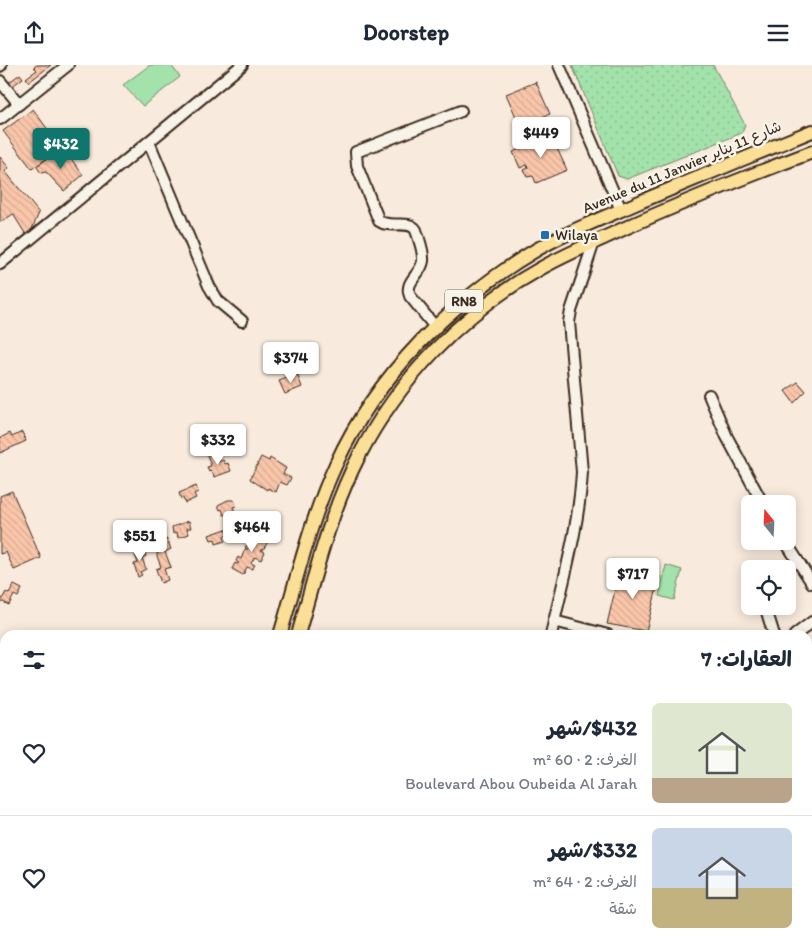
<!DOCTYPE html>
<html lang="ar">
<meta charset="utf-8">
<style>
:root{--surface:#fff;--page:#f2f2f3;--text:#1f2937;--muted:#747a83;--line:#e0e1e3;--accent:#0f766e}
body{margin:0;font-family:Itim,"Playpen Sans Arabic",sans-serif;background:var(--page);color:var(--text);direction:rtl;height:100vh;display:flex;flex-direction:column;font-size:19px;white-space:nowrap}
*{box-sizing:border-box;margin:0}
p{font-size:16px;color:var(--muted)}
.icon{flex:none;width:28px;height:28px;fill:none;stroke:currentColor;stroke-width:2;stroke-linecap:round;stroke-linejoin:round}
.map{position:relative;flex:1;overflow:hidden;direction:ltr}
.side{position:absolute;left:0px;top:565px;width:812px;height:321px;display:flex;flex-direction:column;background:var(--surface);border-radius:15px 15px 0 0;box-shadow:0 2px 12px #0003;direction:rtl}
.side>*{flex:none}
.needle{width:32px;rotate:342deg}
.tools{position:absolute;left:741px;top:430px;display:grid;gap:10px}
.tools a{display:grid;place-items:center;width:55px;height:55px;border-radius:8px;background:var(--surface);box-shadow:0 2px 12px #0003;font-size:25px}
.price{position:absolute;translate:-50% -42px;padding:0 11px;border-radius:5px;background:#fff;color:#222;font-size:16px;line-height:32px;filter:drop-shadow(0 1px 2px #0008)}
.price::after{content:'';position:absolute;left:50%;top:30px;width:15px;height:11px;margin-left:-8px;background:inherit;clip-path:polygon(0 0,100% 0,50% 100%)}
.price.on{background:var(--accent);color:#fff}
ul{padding:0;list-style:none}
li{display:flex;align-items:center;gap:15px;height:125px;padding:0 20px}
li+li{border-top:1px solid var(--line)}
li span{display:grid;place-items:center;flex:none;width:140px;height:100px;border-radius:8px;color:#555}
li>.icon{margin-inline-start:auto}
span .icon{width:60px;height:60px;fill:#fffc;stroke-width:1}
li b{font-size:21px}
h2{display:flex;justify-content:space-between;align-items:center;height:60px;padding:0 20px;font-size:21px}
header{display:flex;justify-content:space-between;align-items:center;height:65px;padding:0 20px;background:var(--surface);font-size:22px;font-weight:700}
.map>svg:first-child{display:block}
.park{fill:url(#park-dots);stroke:#6f8664}
.pitch{fill:#a3e2aa;stroke:#6f8664}
.building{fill:url(#building-back-hatch);stroke:#3b2a1e}
.lines{fill:none;stroke-linecap:round;stroke-linejoin:round}
.minor-casing{stroke:#3b2a1e;stroke-width:14}
.major-casing{stroke:#3b2a1e;stroke-width:16}
.minor{stroke:#f7f3e8;stroke-width:10}
.major{stroke:#fbdf96;stroke-width:12}
.poi-dot{fill:#1f6fb2;stroke:#f7f3e8;stroke-width:2}
.labels{text-anchor:middle;dominant-baseline:central;stroke-width:5;stroke-linejoin:round;paint-order:stroke}
.shield{fill:#f7f3e8;stroke:#73665b;stroke-width:1}
.shield-label{font-size:14px;font-weight:bold;fill:#3b2a1e}
.street-label{font-size:15px;fill:#3b2a1e;stroke:#f7f3e8}
.poi-label{font-size:15px;fill:#3b2a1e;stroke:#f7f3e8;text-anchor:start}
</style>
<header><svg class="icon" aria-label="menu" viewBox="0 0 24 24"><path d="M4 6h16M4 12h16M4 18h16"/></svg>Doorstep<svg class="icon" aria-label="share" viewBox="0 0 24 24"><path d="M12 15V3M7 8l5-5 5 5M5 13v7h14v-7"/></svg></header>
<div class="map">
<svg width="812" height="886" viewBox="0 0 812 886">
<defs>
<pattern id="park-dots" width="8" height="8" patternUnits="userSpaceOnUse" patternTransform="scale(1.25)"><rect width="8" height="8" fill="#a3e2aa"/><path d="M2 2h.1M6 6h.1" fill="none" stroke="#8dc292" stroke-width="1.8" stroke-linecap="round"/></pattern>
<pattern id="building-back-hatch" width="6" height="6" patternUnits="userSpaceOnUse" patternTransform="scale(1.25)"><rect width="6" height="6" fill="#fac6aa"/><path d="M-1 5l2 2M0 0l6 6M5-1l2 2" fill="none" stroke="#d7aa92"/></pattern>
</defs>
<rect width="100%" height="100%" fill="#f8eadc"/>
<filter id="ink" filterUnits="userSpaceOnUse"><feTurbulence type="fractalNoise" baseFrequency=".02" numOctaves="2"/><feDisplacementMap in="SourceGraphic" scale="10" xChannelSelector="R" yChannelSelector="G"/><feConvolveMatrix kernelMatrix="1 2 1 2 8 2 1 2 1" color-interpolation-filters="sRGB"/></filter>
<g filter="url(#ink)">
<polygon class="park" points="572,0 713,0 745,60 742,68 627,114 618,111"/>
<g class="pitch">
<polygon points="150,0 171,0 180,12 143,41 123,20"/>
<polygon points="666,500 682,505 674,535 659,531"/>
</g>
<g class="building">
<polygon points="37,0 51,0 29,17 26,13 37,5 34,2"/>
<polygon points="20,9 23,13 11,22 8,18"/>
<polygon points="536,17 550,49 532,56 534,62 529,64 527,58 520,61 506,29"/>
<polygon points="33,44 61,83 32,104 3,66"/>
<polygon points="556,68 560,77 555,79 567,105 536,118 533,111 527,112 524,105 528,103 527,100 520,103 513,87"/>
<polygon points="61,88 72,88 72,95 83,110 64,126 46,107 41,108 37,102 52,89"/>
<polygon points="0,92 9,103 5,106 39,148 28,173 13,149 3,156 0,156"/>
<polygon points="297,309 302,322 285,329 279,316"/>
<polygon points="798,317 806,326 794,338 785,326"/>
<polygon points="22,367 26,376 0,388 0,373 10,368 12,372"/>
<polygon points="214,388 218,397 223,395 225,399 228,398 231,406 214,412 212,406 209,407 207,402 211,401 207,390"/>
<polygon points="261,392 269,396 270,393 286,403 283,409 291,413 287,420 280,417 276,427 268,423 267,425 250,414"/>
<polygon points="196,421 198,427 194,429 196,433 185,438 183,433 181,434 179,428"/>
<polygon points="12,426 41,493 14,505 6,487 0,489 0,431"/>
<polygon points="228,435 234,435 236,441 233,442 235,447 224,450 222,444 220,445 218,440"/>
<polygon points="189,456 191,463 187,463 189,469 178,473 177,467 173,469 172,462"/>
<polygon points="226,464 228,470 224,471 225,476 216,479 215,474 211,475 209,470"/>
<polygon points="255,468 260,471 263,469 270,473 263,485 261,485 265,487 261,495 255,492 251,498 255,500 252,504 247,502 243,510 232,504 235,498 237,499 239,498 236,496 238,492 241,494 245,484 248,484 245,482 250,477 249,476"/>
<polygon points="167,474 171,484 165,487 171,502 164,504 168,515 161,518 156,504 161,502 157,491 158,482 163,481 161,476"/>
<polygon points="143,483 146,491 142,493 146,504 140,507 142,510 138,512 134,499 138,498 135,490 139,488 138,485"/>
<polygon points="620,504 660,511 646,566 607,559"/>
<polygon points="14,520 22,524 18,532 14,530 9,540 3,537 0,538 6,527 9,529"/>
<polygon points="5,643 5,657 2,661 0,660 0,646 1,644 4,646"/>
<polygon points="812,673 812,697 808,683 808,675"/>
<polygon points="0,685 5,688 5,701 0,698"/>
<polygon points="0,761 5,765 5,804 0,808"/>
<polygon points="3,806 5,808 5,827 0,831 0,809"/>
<polygon points="585,881 600,881 601,886 587,886"/>
</g>
<g class="lines">
<defs>
<g id="minor">
<polyline points="559,0 621,145"/>
<polyline points="0,1 1,0"/>
<polyline points="0,16 19,39"/>
<polyline points="0,54 68,0"/>
<polyline points="149,77 209,221 218,236 242,256"/>
<polyline points="0,199 242,0"/>
<path d="M435,262l-25,-31c-6,-15 11,-21 13,-35 1,-10 -4,-21 -7,-31 -7,-11 -26,-1 -37,-9l-22,-55 -1,-14 105,-41"/>
<polyline points="709,330 727,372 763,439"/>
<polyline points="785,476 812,518"/>
<polyline points="765,541 774,570"/>
<polyline points="554,556 608,570"/>
<path d="M551,570c12,-54 28,-108 31,-163l-13,-150 2,-11 23,-69"/>
<polyline points="795,570 812,557"/>
<polyline points="808,612 810,611 812,615"/>
<polyline points="0,711 5,714"/>
<polyline points="0,731 5,727"/>
<polyline points="808,783 812,782"/>
<polyline points="30,886 31,881"/>
<polyline points="488,886 503,881"/>
</g>
<g id="major">
<path d="M280,570c17,-57 31,-117 56,-171 40,-88 117,-165 200,-214 34,-20 70,-33 106,-49 57,-24 113,-47 170,-70"/>
<path d="M298,570c17,-60 32,-123 61,-179 40,-77 103,-143 179,-186 27,-16 56,-27 85,-41 62,-28 125,-53 189,-77"/>
<polyline points="0,860 5,856"/>
<polyline points="192,886 193,881"/>
<polyline points="209,886 210,881"/>
</g>
</defs>
<use href="#minor" class="minor-casing"/>
<use href="#major" class="major-casing"/>
<use href="#minor" class="minor"/>
<use href="#major" class="major"/>
</g>
</g>
<rect class="poi-dot" x="540" y="165" width="10" height="10" rx="2.5"/>
<g class="labels">
<rect class="shield" x="445" y="224.5" width="38" height="23" rx="4"/>
<g class="shield-label">
<text x="464" y="236">RN8</text>
</g>
<g class="street-label">
<text transform="translate(682 102) rotate(-23)">Avenue du 11 Janvier شارع 11 يناير</text>
</g>
<g class="poi-label">
<text x="555" y="170">Wilaya</text>
</g>
</g>
</svg>
<div class="tools">
<a><svg class="needle" viewBox="-14 -14 28 28"><path d="M0-13l5 13h-10z" fill="#e53935"/><path d="M0 13l5-13h-10z" fill="#747a83"/></svg></a>
<a><svg class="icon" aria-label="locate" viewBox="0 0 24 24"><circle cx="12" cy="12" r="6"/><path d="M12 2v4M12 18v4M2 12h4M18 12h4"/></svg></a>
</div>
<b class="price" style="left:541px;top:94px">$449</b>
<b class="price on" style="left:61px;top:105px">$432</b>
<b class="price" style="left:291px;top:319px">$374</b>
<b class="price" style="left:218px;top:401px">$332</b>
<b class="price" style="left:252px;top:488px">$464</b>
<b class="price" style="left:140px;top:497px">$551</b>
<b class="price" style="left:633px;top:535px">$717</b>
<section class="side">
<h2>العقارات: 7<svg class="icon" aria-label="filters" viewBox="0 0 24 24"><path d="M4 7h16M4 17h16"/><circle cx="9" cy="7" r="2"/><circle cx="15" cy="17" r="2"/></svg></h2>
<ul>
<li><span style="background:linear-gradient(#dfe7d0 75%,#b9a48a 0)"><svg class="icon" aria-label="home" viewBox="0 0 24 24"><path d="M3 11l9-7 9 7M6 9v11h12V9"/></svg></span><div><b>$432/شهر</b><p>الغرف: 2 · 60 m²</p><p>Boulevard Abou Oubeida Al Jarah</p></div><svg class="icon" aria-label="heart" viewBox="0 0 24 24"><path d="M12 20l-8-8c-3-5 5-10 8-4 3-6 11-1 8 4z"/></svg></li>
<li><span style="background:linear-gradient(#c9d6e8 60%,#c2b280 0)"><svg class="icon" aria-label="home" viewBox="0 0 24 24"><path d="M3 11l9-7 9 7M6 9v11h12V9"/></svg></span><div><b>$332/شهر</b><p>الغرف: 2 · 64 m²</p><p>شقة</p></div><svg class="icon" aria-label="heart" viewBox="0 0 24 24"><path d="M12 20l-8-8c-3-5 5-10 8-4 3-6 11-1 8 4z"/></svg></li>
</ul>
</section>
</div>
